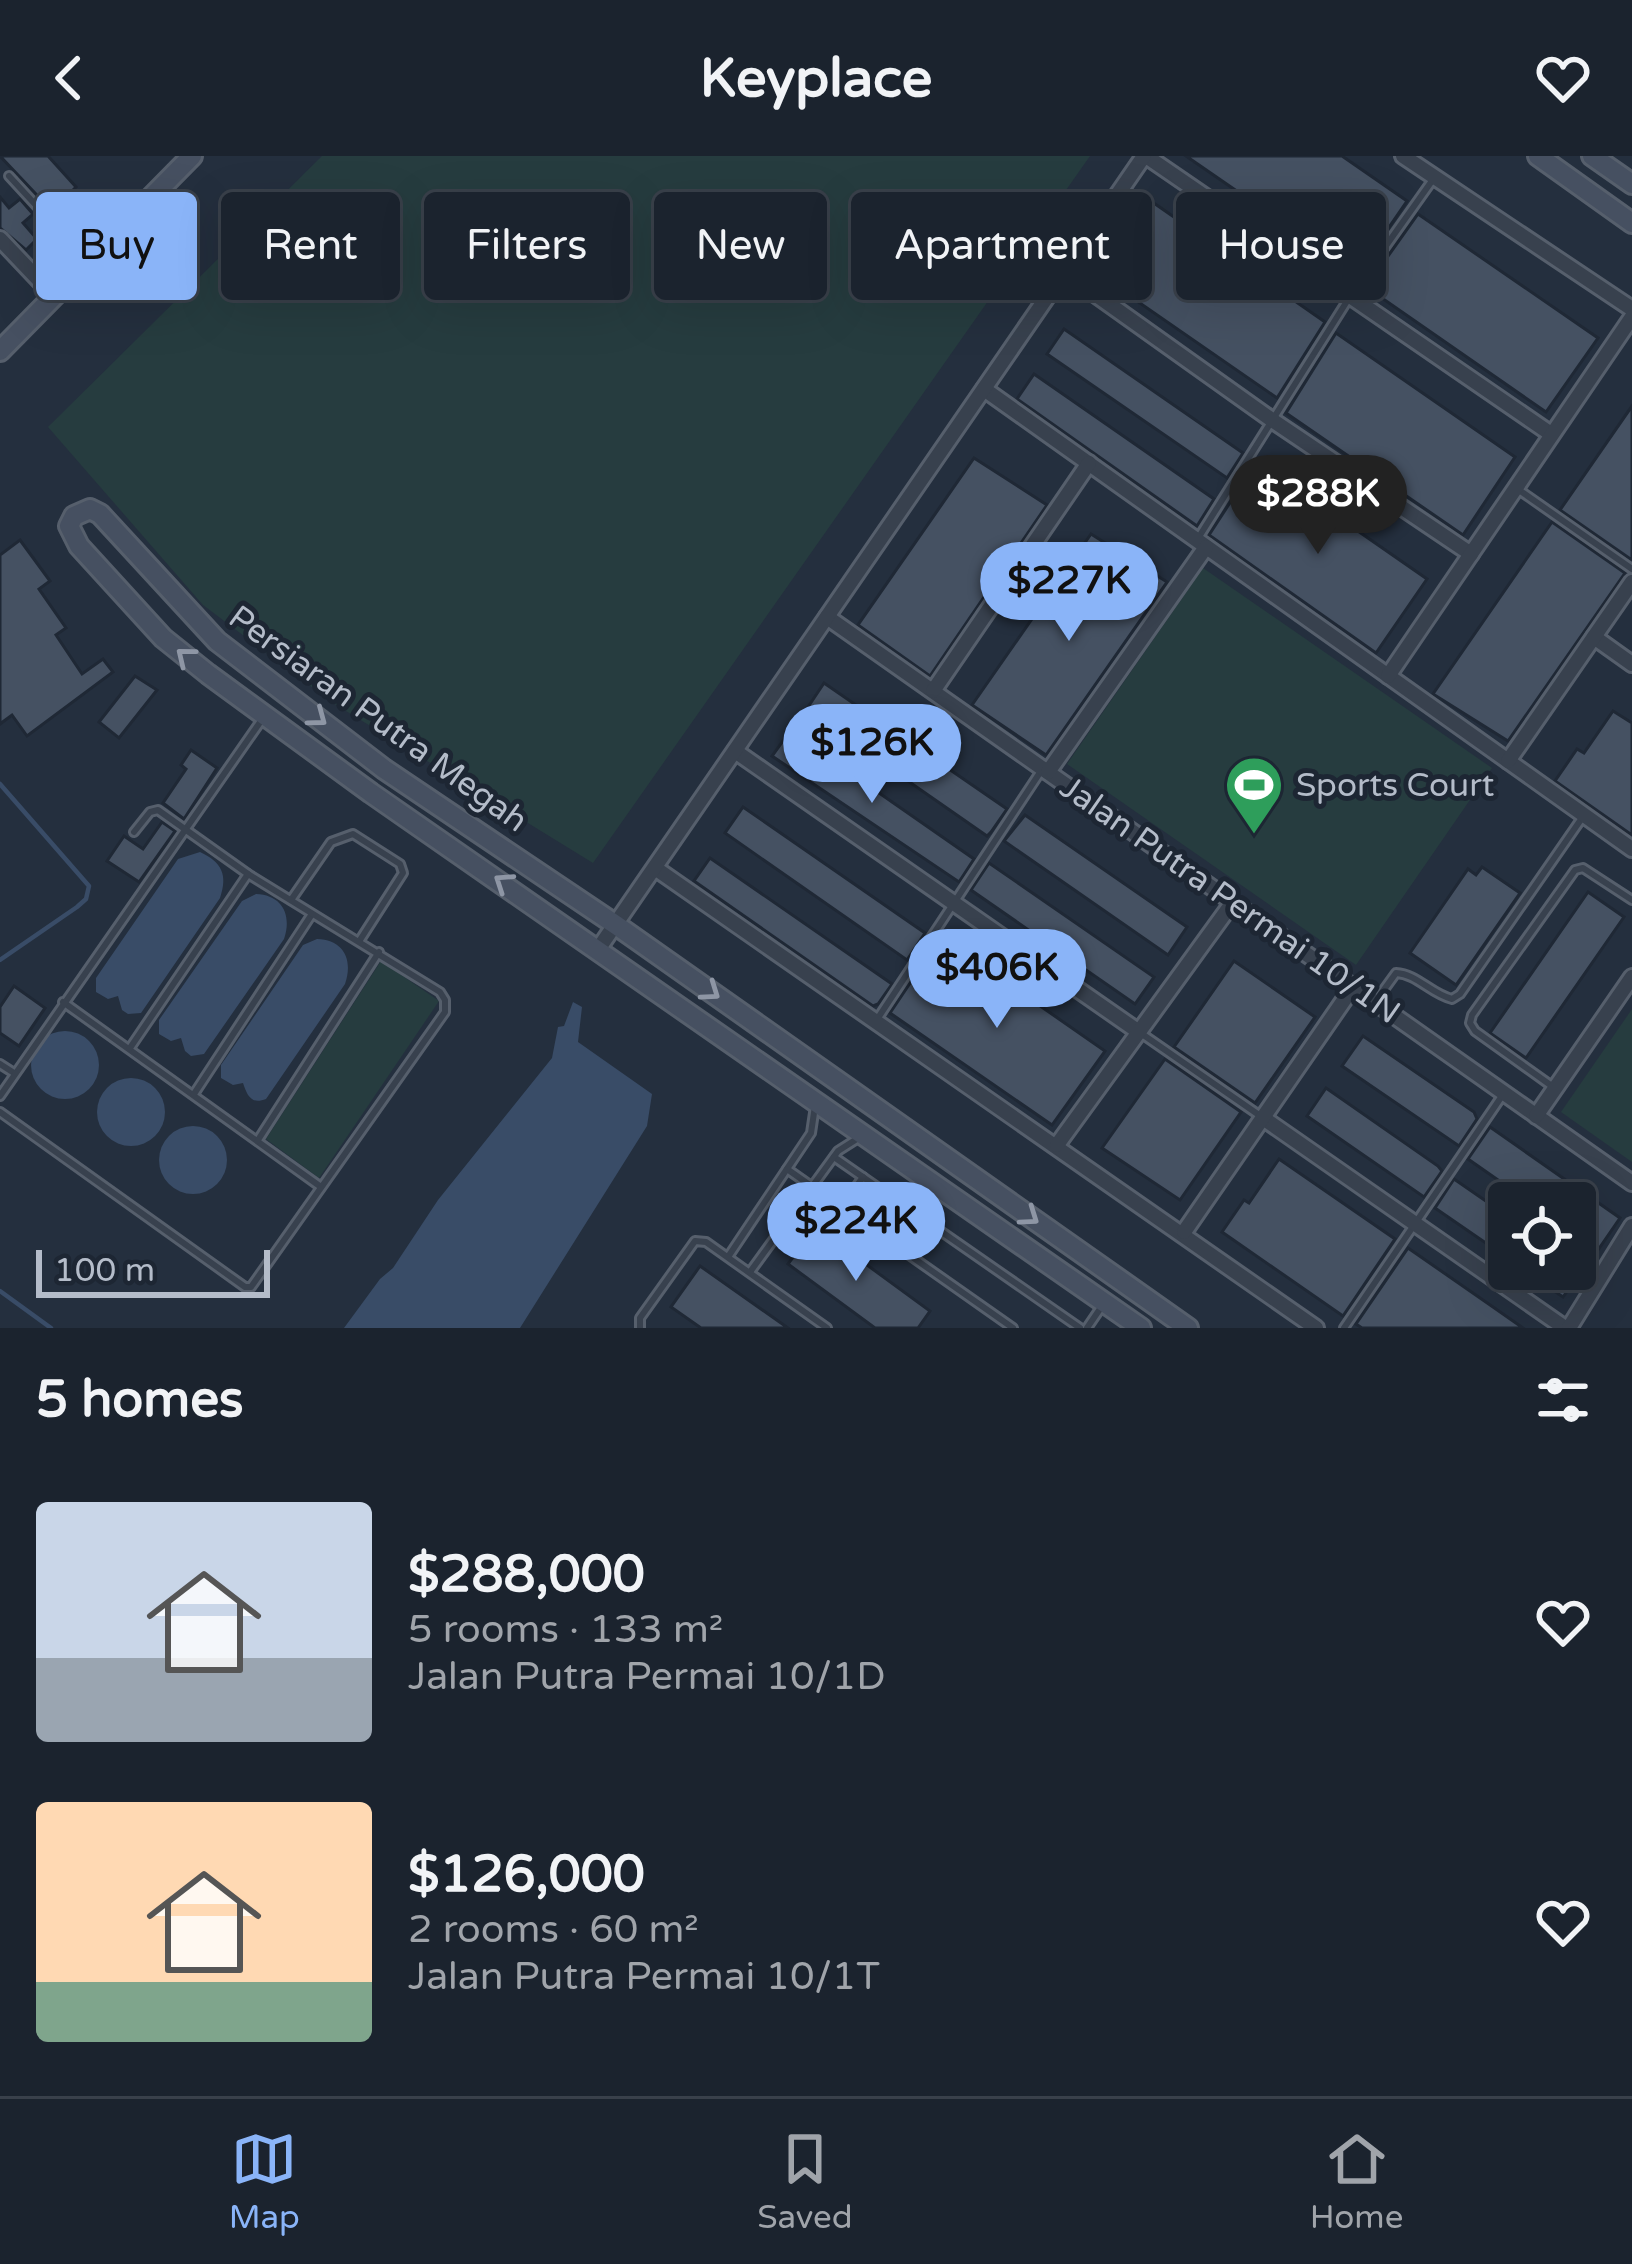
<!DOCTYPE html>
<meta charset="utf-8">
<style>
:root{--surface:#1b232e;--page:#242b36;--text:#f1f3f6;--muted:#a0a4aa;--line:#39404a;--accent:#8ab4f8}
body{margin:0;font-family:"Varela Round",sans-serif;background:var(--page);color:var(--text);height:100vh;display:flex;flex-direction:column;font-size:45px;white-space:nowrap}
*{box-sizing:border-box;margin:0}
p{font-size:39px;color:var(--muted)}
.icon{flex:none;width:66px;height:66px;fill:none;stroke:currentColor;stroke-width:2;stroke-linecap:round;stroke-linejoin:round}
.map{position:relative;height:1172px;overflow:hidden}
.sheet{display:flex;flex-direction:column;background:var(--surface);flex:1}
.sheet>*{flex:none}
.banner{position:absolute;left:36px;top:36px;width:1560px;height:108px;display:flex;gap:24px}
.buttons{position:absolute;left:1488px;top:1026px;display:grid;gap:24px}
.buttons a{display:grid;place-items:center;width:108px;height:108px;border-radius:12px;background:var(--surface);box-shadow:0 12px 48px #0002,0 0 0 3px var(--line);font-size:60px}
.scale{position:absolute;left:36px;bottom:30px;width:234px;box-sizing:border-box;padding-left:12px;border:6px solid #b4bcc9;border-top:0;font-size:33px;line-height:42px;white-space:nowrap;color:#b4bcc9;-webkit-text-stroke:9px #1d2633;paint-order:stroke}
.price{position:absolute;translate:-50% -102px;padding:0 27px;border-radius:42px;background:var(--accent);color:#111;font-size:39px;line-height:78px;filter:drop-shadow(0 3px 6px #0008)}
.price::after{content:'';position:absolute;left:50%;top:72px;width:36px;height:27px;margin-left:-18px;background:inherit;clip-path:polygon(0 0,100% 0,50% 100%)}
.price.active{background:#222;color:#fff}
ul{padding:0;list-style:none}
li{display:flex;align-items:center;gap:36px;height:300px;padding:0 36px}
li span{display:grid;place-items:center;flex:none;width:336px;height:240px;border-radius:12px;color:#555}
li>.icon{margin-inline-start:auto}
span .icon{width:144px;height:144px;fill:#fffc;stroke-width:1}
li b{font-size:51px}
h2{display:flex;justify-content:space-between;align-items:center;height:144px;padding:0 36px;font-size:51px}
.pill{padding:0 42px;border-radius:12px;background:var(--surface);box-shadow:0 12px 48px #0002,0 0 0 3px var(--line);font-size:42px;line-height:108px}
.pill.active{background:var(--accent);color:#111}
header{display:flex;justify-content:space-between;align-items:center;height:156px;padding:0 36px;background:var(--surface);font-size:54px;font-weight:700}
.tab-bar{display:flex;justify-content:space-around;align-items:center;height:168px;border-top:3px solid var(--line);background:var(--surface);font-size:33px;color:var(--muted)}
.tab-bar a{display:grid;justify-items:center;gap:6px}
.tab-bar .active{color:var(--accent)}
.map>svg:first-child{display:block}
.green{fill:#263c3f}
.water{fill:#394c67}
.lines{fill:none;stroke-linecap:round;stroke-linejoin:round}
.stream{stroke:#394c67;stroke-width:4.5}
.building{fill:#455162;stroke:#1f2835;stroke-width:3}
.lane-casing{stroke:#565f6c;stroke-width:12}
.street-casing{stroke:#565f6c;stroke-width:20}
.secondary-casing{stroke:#565f6c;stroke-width:24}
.lane{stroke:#38414e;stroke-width:6}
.street{stroke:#38414e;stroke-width:14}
.secondary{stroke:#465061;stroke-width:18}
.oneway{stroke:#8e96a5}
.labels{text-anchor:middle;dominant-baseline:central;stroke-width:10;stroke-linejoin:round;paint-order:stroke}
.street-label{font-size:33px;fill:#b4bcc9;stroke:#1d2633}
.poi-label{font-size:33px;fill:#b4bcc9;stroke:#1d2633;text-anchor:start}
</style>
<header><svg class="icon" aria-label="back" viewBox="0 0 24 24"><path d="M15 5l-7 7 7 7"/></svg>Keyplace<svg class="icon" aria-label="heart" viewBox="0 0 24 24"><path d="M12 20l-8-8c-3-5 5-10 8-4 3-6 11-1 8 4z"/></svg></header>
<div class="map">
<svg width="1632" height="1172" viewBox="0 0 1632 1172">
<rect width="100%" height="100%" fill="#242f3e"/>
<g class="green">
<polygon points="322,0 1090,0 593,707 333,547 203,449 48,271"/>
<polygon points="1203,412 1492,612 1356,809 1067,608"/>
<polygon points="381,805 439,845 319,1022 266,983"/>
<polygon points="1632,853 1632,1006 1561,956"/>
</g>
<g class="water">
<path d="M200,696c22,10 28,23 20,46l-79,115 -13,1 -6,-4 -4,-14 -10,3 -12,-7v-14l82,-119z"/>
<path d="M256,738c27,1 36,22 28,45l-80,115 -13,2 -6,-5 -4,-13 -10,3 -12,-7v-14l83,-119z"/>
<path d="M317,783c28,1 36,22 28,45l-79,115c-15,6 -19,-4 -23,-16l-10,2 -12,-7v-13l82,-120z"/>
<polygon points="573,846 582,851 578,886 652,938 647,970 520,1172 344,1172 380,1123 393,1112 438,1044 552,902 558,871 564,870"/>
<circle cx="65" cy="909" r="34"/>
<circle cx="131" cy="956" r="34"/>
<circle cx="193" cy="1004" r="34"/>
</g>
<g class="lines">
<g class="stream">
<polyline points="0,628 89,730 86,743 77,751 0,804"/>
<polyline points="0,1135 51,1172"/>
</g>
</g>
<g class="building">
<polygon points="0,0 48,0 76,31 68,39 74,46 63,54 58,48 51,54"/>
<polygon points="1186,0 1342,0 1407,45 1357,118"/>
<polygon points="0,41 9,52 20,43 33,58 23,67 37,83 26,94 0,72"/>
<polygon points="1148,43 1325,166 1277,242 1095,116"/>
<polygon points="1418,58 1598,182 1546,256 1366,131"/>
<polygon points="1064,173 1243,297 1227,322 1047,198"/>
<polygon points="1336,177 1515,301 1463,379 1286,257"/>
<polygon points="1034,218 1214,343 1197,370 1017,243"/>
<polygon points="1632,250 1632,404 1560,354"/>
<polygon points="974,302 1047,349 930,520 858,469"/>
<polygon points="1257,305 1427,423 1376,497 1209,379"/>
<polygon points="1552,366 1625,417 1508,585 1433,538"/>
<polygon points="1091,378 1167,426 1046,599 972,549"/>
<polygon points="20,384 50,425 39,433 66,472 56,479 82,518 103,503 113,516 27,580 12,559 0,568 0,399"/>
<polygon points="135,520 157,534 119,582 99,566"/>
<polygon points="824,527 1007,653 991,676 987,680 806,554"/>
<polygon points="1613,555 1632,567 1632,679 1555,625 1577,593 1584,597"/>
<polygon points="790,575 974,703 959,726 772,600"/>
<polygon points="191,594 217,612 184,663 163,647 186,613 181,609"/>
<polygon points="743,651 925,777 907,804 725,677"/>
<polygon points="1025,659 1187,771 1168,799 1004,685"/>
<polygon points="162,666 175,675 139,726 107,705 124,680 143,693"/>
<polygon points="710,702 892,828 878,848 873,850 694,725"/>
<polygon points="989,707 1154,821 1135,848 971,734"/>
<polygon points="1482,711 1520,737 1456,829 1410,797 1468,713 1476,719"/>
<polygon points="1588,736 1624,761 1526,902 1490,877"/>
<polygon points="941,781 1105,895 1052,969 890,857"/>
<polygon points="1234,805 1315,861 1255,947 1174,891"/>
<polygon points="14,830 45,852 19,890 0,877 0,851"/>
<polygon points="1363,880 1474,956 1477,963 1459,990 1342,910"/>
<polygon points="1165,903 1241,956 1180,1044 1102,992"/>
<polygon points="1326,932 1438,1010 1442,1015 1424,1041 1307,960"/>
<polygon points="1490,971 1620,1062 1598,1094 1575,1078 1575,1047 1531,1047 1468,1003"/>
<polygon points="1279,1003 1395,1083 1343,1160 1222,1076 1244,1044 1249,1047"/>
<polygon points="1454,1023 1509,1061 1509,1103 1435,1052"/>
<polygon points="815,1071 930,1155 918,1172 875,1172 788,1108"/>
<polygon points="1408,1092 1493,1151 1523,1172 1362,1172 1356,1168"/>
<polygon points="700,1110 788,1172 701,1172 671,1151"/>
<polygon points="1522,1113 1583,1113 1563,1141"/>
</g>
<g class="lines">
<defs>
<g id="lane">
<polyline points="9,20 56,71 74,55 103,83"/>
<polyline points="1519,334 1632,413"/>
<polyline points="1197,384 1349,142 1434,22"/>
<polyline points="291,744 331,686 353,678 400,708 403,717 360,784"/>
<polyline points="63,846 321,1031"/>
<path d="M1375,846l21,-29c21,1 35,21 56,26l8,-5 122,-176"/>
<polyline points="876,865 1041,615"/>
<polyline points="1142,878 1259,959"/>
<polyline points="130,892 248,718"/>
<polyline points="0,908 14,917"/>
<polyline points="1556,933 1475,875 1470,867 1472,859 1575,714 1583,712 1632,744"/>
<polyline points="194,938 312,758"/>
<polyline points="0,940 263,562"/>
<polyline points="0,956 245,1131 251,1131 445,856 445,844 440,836 248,718 158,654 150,656 134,676"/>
<polyline points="258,984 379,796"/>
<polyline points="834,1001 1080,1172"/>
<polyline points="787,1013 1013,1172"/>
<polyline points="841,1052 863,1021"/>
<polyline points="728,1101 811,977 815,950"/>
<polyline points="750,1116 838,995 860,981"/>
<polyline points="640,1172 640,1162 695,1085 706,1086 827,1172"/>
<polyline points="1087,1172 1102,1150"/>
<polyline points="1344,1172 1504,937"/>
</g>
<g id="street">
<polyline points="1146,0 1551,278"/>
<polyline points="1403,0 1632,153"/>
<polyline points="0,83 54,140"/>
<polyline points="1064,116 1272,264 1471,398"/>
<polyline points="984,233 1632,693"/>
<polyline points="827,461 1632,1027"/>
<polyline points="1594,481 1632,508"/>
<polyline points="1388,520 1632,161"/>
<polyline points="933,535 1089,307"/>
<polyline points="735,595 1139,876"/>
<polyline points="1508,605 1632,426"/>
<polyline points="1048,616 1206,391"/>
<polyline points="655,712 1316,1172"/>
<polyline points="599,792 1144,0"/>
<polyline points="1536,960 1632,821"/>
<polyline points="1263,962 1565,1172"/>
<polyline points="1057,989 1233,746"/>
<polyline points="1184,1076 1353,831"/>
<polyline points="1569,1172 1632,1070"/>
</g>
<g id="secondary">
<polyline points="1538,0 1632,67"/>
<polyline points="1592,0 1632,28"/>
<polyline points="0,195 192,0"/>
<polyline points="1141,1172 371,637 208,518 163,482 79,390 69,370 74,360 90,353 100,358 217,485 384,613 616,769 1188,1172"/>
</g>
</defs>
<use href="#lane" class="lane-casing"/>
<use href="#street" class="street-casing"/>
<use href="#secondary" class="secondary-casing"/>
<use href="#lane" class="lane"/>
<use href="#street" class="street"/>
<use href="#secondary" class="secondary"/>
</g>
<defs><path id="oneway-chevron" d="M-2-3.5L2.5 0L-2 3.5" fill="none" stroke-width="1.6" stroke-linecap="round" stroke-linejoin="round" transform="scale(3)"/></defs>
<g class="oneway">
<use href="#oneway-chevron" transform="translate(185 500) rotate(-141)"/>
<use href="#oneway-chevron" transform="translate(318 562) rotate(37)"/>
<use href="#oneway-chevron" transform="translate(503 726) rotate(-146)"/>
<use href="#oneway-chevron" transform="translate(711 836) rotate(35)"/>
<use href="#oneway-chevron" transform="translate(1030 1061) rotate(35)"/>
</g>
<defs>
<symbol id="stadium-pin" viewBox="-11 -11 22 30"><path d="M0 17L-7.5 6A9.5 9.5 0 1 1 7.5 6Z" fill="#2e9e5b" stroke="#1d2633"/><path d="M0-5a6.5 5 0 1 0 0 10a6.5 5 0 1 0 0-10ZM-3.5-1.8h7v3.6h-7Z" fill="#fff"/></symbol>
</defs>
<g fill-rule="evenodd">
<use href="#stadium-pin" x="1221" y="596" width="66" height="90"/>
</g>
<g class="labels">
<g class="street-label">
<text transform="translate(378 563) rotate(36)">Persiaran Putra Megah</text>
<text transform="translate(1230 744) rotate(35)">Jalan Putra Permai 10/1N</text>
</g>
<g class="poi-label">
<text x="1296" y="629">Sports Court</text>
</g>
</g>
</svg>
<div class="buttons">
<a><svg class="icon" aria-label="locate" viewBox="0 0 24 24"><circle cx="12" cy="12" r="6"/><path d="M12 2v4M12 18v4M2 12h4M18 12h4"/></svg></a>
</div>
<div class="scale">100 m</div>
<b class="price active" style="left:1318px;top:401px">$288K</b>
<b class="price" style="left:1069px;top:488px">$227K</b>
<b class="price" style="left:872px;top:650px">$126K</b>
<b class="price" style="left:997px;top:875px">$406K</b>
<b class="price" style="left:856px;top:1128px">$224K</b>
<div class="banner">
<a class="pill active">Buy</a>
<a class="pill">Rent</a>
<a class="pill">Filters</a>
<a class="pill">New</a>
<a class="pill">Apartment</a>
<a class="pill">House</a>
</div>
</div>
<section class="sheet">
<h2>5 homes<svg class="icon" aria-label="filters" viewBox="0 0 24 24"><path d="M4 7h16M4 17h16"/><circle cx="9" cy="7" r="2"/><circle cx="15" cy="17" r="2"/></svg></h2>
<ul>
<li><span style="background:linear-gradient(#c9d6e8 65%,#9aa5b1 0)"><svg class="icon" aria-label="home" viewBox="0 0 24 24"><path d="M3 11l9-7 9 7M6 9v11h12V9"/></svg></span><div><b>$288,000</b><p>5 rooms · 133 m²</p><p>Jalan Putra Permai 10/1D</p></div><svg class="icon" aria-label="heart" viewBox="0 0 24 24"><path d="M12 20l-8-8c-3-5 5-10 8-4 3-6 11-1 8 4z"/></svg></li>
<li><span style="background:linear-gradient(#ffd9b3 75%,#7fa58c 0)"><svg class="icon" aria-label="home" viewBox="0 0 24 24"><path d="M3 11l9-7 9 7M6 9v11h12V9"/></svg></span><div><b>$126,000</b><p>2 rooms · 60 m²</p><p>Jalan Putra Permai 10/1T</p></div><svg class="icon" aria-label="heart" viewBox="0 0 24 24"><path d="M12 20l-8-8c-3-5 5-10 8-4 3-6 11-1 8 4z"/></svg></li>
</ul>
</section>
<nav class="tab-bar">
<a class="active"><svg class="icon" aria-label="map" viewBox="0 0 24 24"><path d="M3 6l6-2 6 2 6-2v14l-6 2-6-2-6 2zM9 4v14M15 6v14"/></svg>Map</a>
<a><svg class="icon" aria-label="saved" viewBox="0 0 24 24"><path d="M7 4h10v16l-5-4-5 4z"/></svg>Saved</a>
<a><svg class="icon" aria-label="home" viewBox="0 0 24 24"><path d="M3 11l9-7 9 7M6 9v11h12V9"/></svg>Home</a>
</nav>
